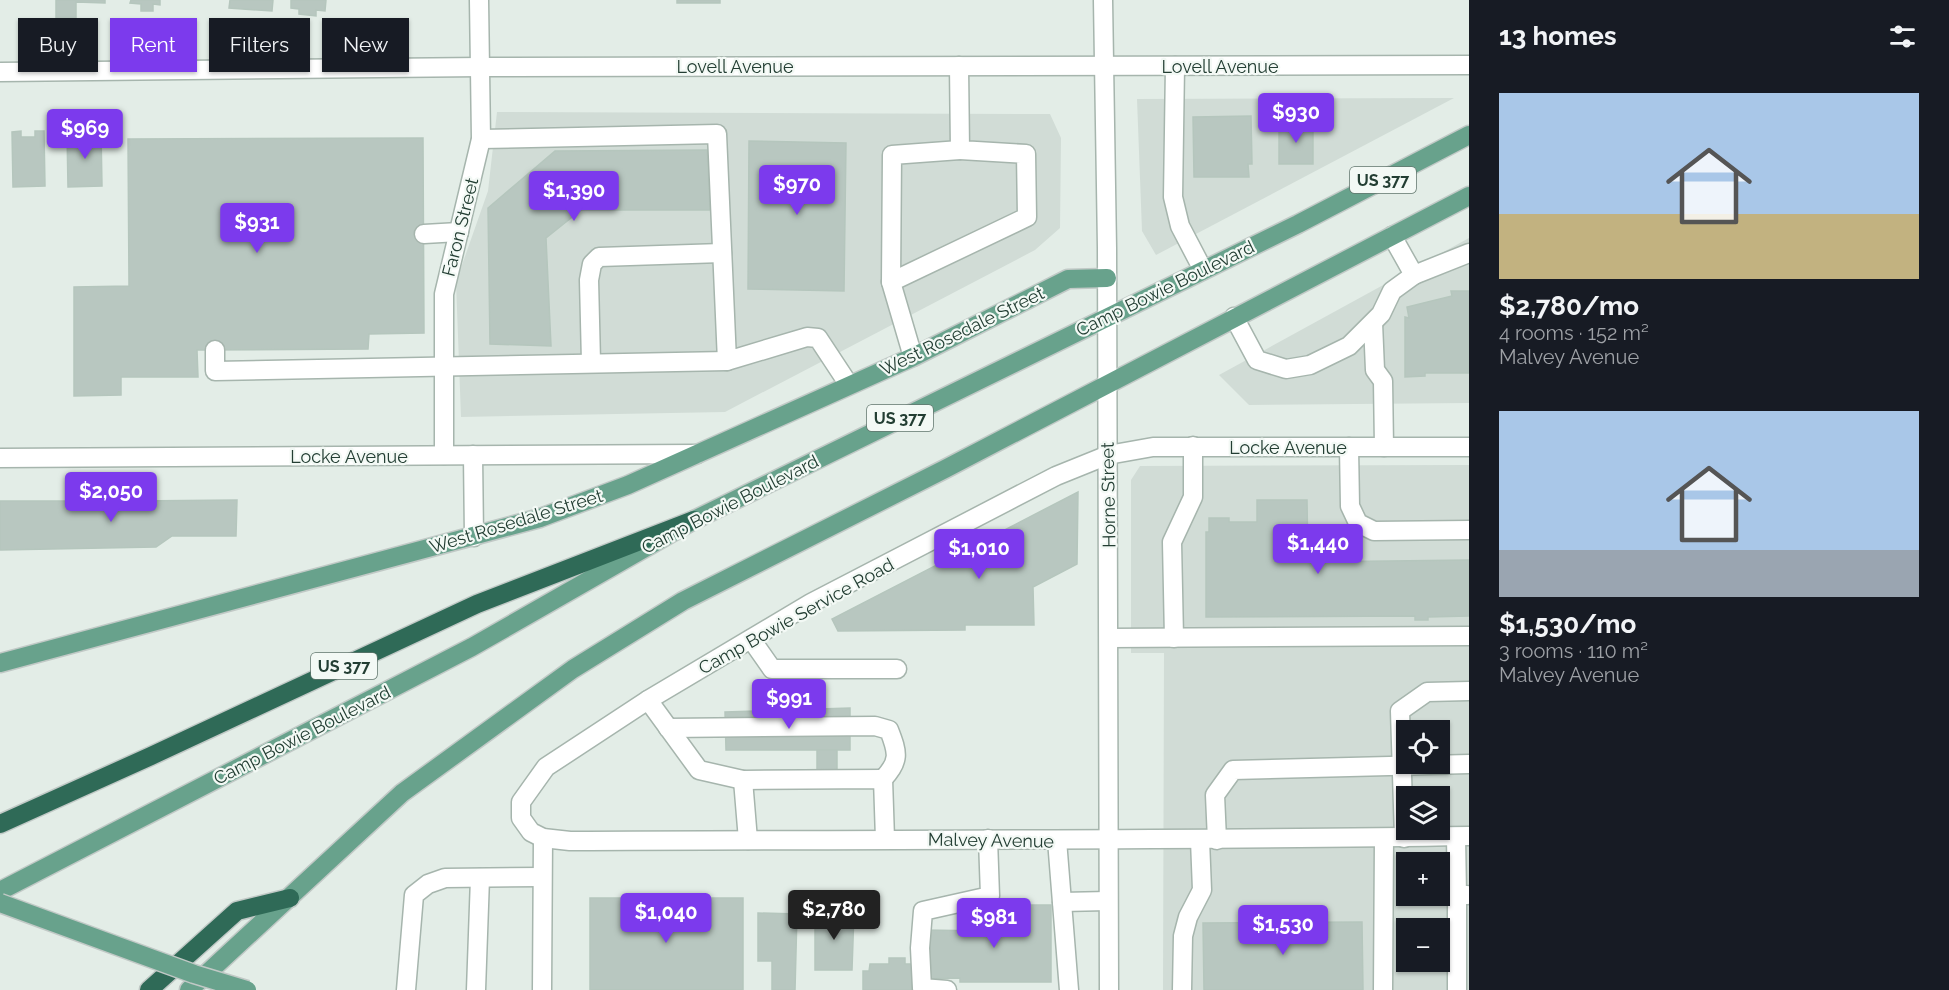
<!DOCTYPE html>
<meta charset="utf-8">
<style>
:root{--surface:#171b24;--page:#20242c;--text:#f1f3f6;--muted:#9ea1a6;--accent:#7c3aed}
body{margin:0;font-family:Raleway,sans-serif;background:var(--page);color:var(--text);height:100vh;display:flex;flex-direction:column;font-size:22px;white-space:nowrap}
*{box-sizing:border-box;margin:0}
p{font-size:20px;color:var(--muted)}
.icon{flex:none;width:33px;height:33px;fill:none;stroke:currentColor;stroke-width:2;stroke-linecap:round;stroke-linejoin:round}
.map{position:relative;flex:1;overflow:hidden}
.panel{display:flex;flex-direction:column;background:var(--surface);width:480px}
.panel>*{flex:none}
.guide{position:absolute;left:18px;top:18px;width:570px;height:54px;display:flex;gap:12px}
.controls{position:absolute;left:1396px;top:720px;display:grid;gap:12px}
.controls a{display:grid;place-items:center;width:54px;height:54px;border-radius:0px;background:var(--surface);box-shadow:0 2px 4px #0004;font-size:30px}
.price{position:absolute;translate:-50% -51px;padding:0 14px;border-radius:6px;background:var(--accent);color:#fff;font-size:20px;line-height:39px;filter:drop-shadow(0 2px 3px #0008)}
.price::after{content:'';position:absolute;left:50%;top:36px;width:18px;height:14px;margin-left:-9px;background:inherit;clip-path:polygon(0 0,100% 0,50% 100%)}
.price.active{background:#222;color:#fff}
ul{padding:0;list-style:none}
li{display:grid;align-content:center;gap:12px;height:318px;padding:0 30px}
li span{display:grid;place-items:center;height:186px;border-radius:0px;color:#555}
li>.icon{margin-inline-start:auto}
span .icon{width:108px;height:108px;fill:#fffc;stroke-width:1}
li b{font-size:26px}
h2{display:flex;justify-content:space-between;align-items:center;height:72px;padding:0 30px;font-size:26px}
.tag{padding:0 21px;border-radius:0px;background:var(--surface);box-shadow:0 2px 4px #0004;font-size:21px;line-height:54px}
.tag.active{background:var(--accent);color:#fff}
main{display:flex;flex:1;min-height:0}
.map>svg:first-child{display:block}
.built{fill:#d1dcd6;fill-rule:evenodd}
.building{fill:#b8c7c0;stroke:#b5c6bd;stroke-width:1.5}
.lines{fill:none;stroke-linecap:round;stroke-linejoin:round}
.minor-casing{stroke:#a6b5ad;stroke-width:21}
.major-casing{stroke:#c1c9c6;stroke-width:21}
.highway-casing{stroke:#c1c9c6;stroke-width:21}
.minor{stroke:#fff;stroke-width:18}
.major{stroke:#68a28c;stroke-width:18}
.highway{stroke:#2f6a57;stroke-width:18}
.major-bridge-casing{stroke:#c1c9c6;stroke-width:21;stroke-linecap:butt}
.major-bridge{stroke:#68a28c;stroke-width:18}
.labels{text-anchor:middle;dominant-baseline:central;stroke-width:4.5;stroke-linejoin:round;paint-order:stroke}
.shield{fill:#f3f9f5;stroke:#61766d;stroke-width:1.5}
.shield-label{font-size:16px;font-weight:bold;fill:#233e33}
.street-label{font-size:18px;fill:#233e33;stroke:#f3f9f5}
</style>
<main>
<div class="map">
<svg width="1469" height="990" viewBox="0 0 1469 990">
<rect width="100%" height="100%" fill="#e3ede7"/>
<g class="built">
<polygon points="1454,98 1156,255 1142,231 1137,99"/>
<polygon points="497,112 1050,114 1061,138 1060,228 1035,250 725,412 461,417 456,282 488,191"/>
<polygon points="1469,238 1469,403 1249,405 1219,375"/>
<path d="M1469,465v525h-306l1,-337h-33v-173l9,-14zM1407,730h33v34h-33zM1407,796h33v34h-33zM1407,862h33v34h-33zM1407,928h33v34h-33z"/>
</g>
<g class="building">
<polygon points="56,0 105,0 105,3 76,2 76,18 56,18"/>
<polygon points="131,0 160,0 160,5 153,4 153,11 141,11 141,4 130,3"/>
<polygon points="230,0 273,0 272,11 229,8"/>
<polygon points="291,0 326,0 325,11 316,10 316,16 299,14 299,9 291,8"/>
<rect x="677" y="0" width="43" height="3"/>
<polygon points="1251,116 1252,164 1248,164 1249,177 1194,177 1193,117"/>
<rect x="1279" y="124" width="34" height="40"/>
<polygon points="21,131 21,137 35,137 35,131 44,131 45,186 13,187 12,132"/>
<polygon points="91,131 101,131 102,186 68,187 67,132 78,132 78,138 91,138"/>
<polygon points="423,138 424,333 369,334 368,349 197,350 198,377 121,377 121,395 74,396 74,287 129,286 128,139"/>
<polygon points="749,141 846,143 844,291 748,289"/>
<polygon points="707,150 710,210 581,210 546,238 551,346 490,344 488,208 555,151"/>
<polygon points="1451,291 1469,291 1469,373 1425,373 1425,376 1405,377 1405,317 1409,318 1407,307 1452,296"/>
<polygon points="114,492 134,492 133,501 237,500 236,536 172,536 156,547 0,550 0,501 114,501"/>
<polygon points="1078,492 1077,564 1033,587 1034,625 965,625 965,630 838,631 832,619"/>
<polygon points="1257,500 1307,500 1308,562 1469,560 1469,616 1428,617 1428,620 1415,620 1415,616 1206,617 1206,532 1209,532 1209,518 1229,518 1229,522 1257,522"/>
<polygon points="850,708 850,750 726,750 725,712"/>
<rect x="817" y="750" width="20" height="24"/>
<rect x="590" y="898" width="153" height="92"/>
<polygon points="992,905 1051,905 1051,982 960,982 960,978 923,979 923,930 988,931 992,925"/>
<polygon points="815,912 854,912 852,970 815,970"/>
<polygon points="758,913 797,914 795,990 772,990 772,961 758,961"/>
<polygon points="1362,922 1363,990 1204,990 1203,923"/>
<polygon points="889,958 905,958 905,964 912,964 912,990 863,990 863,971 869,971 870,964 889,964"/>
</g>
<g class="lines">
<defs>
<g id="minor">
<polyline points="1103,0 1107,248 1109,990"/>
<polyline points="1175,66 1173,197 1180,226 1203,270"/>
<polyline points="0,72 482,67 1469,65"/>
<polyline points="481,139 717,134 727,361 807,337 818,338 849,385"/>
<polyline points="424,234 459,232"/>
<polyline points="1414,275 1469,253"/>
<polyline points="891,282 892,155 960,150"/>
<polyline points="1234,317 1257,360 1286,369 1310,365 1349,346 1381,314 1392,291 1414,275 1392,236"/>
<polyline points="1373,323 1375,370 1383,381 1384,447"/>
<polyline points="215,350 215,371 727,361"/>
<polyline points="913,357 891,282 1027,217 1026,154 960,150 959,66"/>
<polyline points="591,362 589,280 592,264 599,257 722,253"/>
<polyline points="1349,447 1350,506 1358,523 1374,531 1469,530"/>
<path d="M1469,447h-316l-45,8 -52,21 -245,127 -163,97 -102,67 -25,35v16l10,14 12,6 27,3c300,-2 599,0 899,-5"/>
<polyline points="444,455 444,294 481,139 479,0"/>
<polyline points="473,455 474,537"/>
<polyline points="0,458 697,454"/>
<polyline points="1110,638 1469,636"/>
<polyline points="1174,638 1172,542 1193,497 1193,446"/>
<polyline points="751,639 772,669 897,669"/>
<polyline points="648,700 699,770 743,780 883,779 885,839"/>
<path d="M668,728l207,-2 14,4c9,23 11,31 -6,49"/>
<polyline points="743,780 748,840"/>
<polyline points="1456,837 1457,895 1467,895"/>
<polyline points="1404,838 1400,711 1427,692 1469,691"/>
<polyline points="1057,840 1069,990"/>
<polyline points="1217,840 1215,795 1233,770 1469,764"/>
<polyline points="1457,895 1457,990"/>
<polyline points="1062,902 1108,901"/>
<polyline points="406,990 414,895 428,884 445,878 541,877"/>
<polyline points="476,990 480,878"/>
<polyline points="542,990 543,838"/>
<polyline points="947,990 922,988 920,948 923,911 990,896 988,839"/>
<polyline points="1182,990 1183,936 1188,917 1202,890 1200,840"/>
<polyline points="1383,990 1384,838"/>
</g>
<g id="major">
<polyline points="0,663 540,518 628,485 913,357 1068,279 1107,278"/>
<polyline points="0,891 472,647 694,520 1298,224 1469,135"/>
<polyline points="189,990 402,793 573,669 683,601 945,469 1469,196"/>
</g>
<g id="highway">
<polyline points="0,824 151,756 477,604 694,520"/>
<polyline points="149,990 237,911 290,898"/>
</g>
</defs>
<use href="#minor" class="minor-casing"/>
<use href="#major" class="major-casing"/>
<use href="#highway" class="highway-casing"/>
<use href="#minor" class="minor"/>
<use href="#major" class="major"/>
<use href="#highway" class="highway"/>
<defs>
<polyline id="major-bridge" points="0,903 194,974 247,990"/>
</defs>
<use href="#major-bridge" class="major-bridge-casing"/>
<use href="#major-bridge" class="major-bridge"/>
</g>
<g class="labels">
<g class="shield">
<rect x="1350" y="167" width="66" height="26" rx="4.5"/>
<rect x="867" y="405" width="66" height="26" rx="4.5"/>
<rect x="311" y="653" width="66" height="26" rx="4.5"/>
</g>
<g class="shield-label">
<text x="1383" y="180">US 377</text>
<text x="900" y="418">US 377</text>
<text x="344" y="666">US 377</text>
</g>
<g class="street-label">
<text x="735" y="66">Lovell Avenue</text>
<text x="1220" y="66">Lovell Avenue</text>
<text transform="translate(460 227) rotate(-76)">Faron Street</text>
<text transform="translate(1165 288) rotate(-26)">Camp Bowie Boulevard</text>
<text transform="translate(962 331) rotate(-26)">West Rosedale Street</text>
<text x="1288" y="447">Locke Avenue</text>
<text x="349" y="456">Locke Avenue</text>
<text transform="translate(1108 495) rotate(-91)">Horne Street</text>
<text transform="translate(730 504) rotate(-27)">Camp Bowie Boulevard</text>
<text transform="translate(516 521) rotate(-17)">West Rosedale Street</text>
<text transform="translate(796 616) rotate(-29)">Camp Bowie Service Road</text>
<text transform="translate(302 735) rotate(-27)">Camp Bowie Boulevard</text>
<text transform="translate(991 840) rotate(1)">Malvey Avenue</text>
</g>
</g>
</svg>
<div class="controls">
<a><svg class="icon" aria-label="locate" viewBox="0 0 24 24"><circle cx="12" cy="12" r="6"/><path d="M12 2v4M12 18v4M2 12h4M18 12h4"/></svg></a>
<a><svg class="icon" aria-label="layers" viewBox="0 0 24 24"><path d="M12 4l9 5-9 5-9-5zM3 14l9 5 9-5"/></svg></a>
<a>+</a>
<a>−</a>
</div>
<b class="price" style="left:1296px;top:144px">$930</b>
<b class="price" style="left:85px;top:160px">$969</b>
<b class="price" style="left:797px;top:216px">$970</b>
<b class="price" style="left:574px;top:222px">$1,390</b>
<b class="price" style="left:257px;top:254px">$931</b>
<b class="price" style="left:111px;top:523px">$2,050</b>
<b class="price" style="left:1318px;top:575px">$1,440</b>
<b class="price" style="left:979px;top:580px">$1,010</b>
<b class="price" style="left:789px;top:730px">$991</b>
<b class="price active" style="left:834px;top:941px">$2,780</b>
<b class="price" style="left:666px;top:944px">$1,040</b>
<b class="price" style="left:994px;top:949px">$981</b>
<b class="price" style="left:1283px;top:956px">$1,530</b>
<div class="guide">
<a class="tag">Buy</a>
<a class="tag active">Rent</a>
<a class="tag">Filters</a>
<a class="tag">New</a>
</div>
</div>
<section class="panel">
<h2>13 homes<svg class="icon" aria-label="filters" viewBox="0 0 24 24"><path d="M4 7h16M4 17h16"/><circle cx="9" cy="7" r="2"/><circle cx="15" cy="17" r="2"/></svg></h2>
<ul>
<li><span style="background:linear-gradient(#a9c7e8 65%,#c2b280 0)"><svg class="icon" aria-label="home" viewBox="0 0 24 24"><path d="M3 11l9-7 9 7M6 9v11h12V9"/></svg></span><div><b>$2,780/mo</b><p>4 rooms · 152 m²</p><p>Malvey Avenue</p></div></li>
<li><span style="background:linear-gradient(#a9c7e8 75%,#9aa5b1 0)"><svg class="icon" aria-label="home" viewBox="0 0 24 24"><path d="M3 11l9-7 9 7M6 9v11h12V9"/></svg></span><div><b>$1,530/mo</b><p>3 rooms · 110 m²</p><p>Malvey Avenue</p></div></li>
</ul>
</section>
</main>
